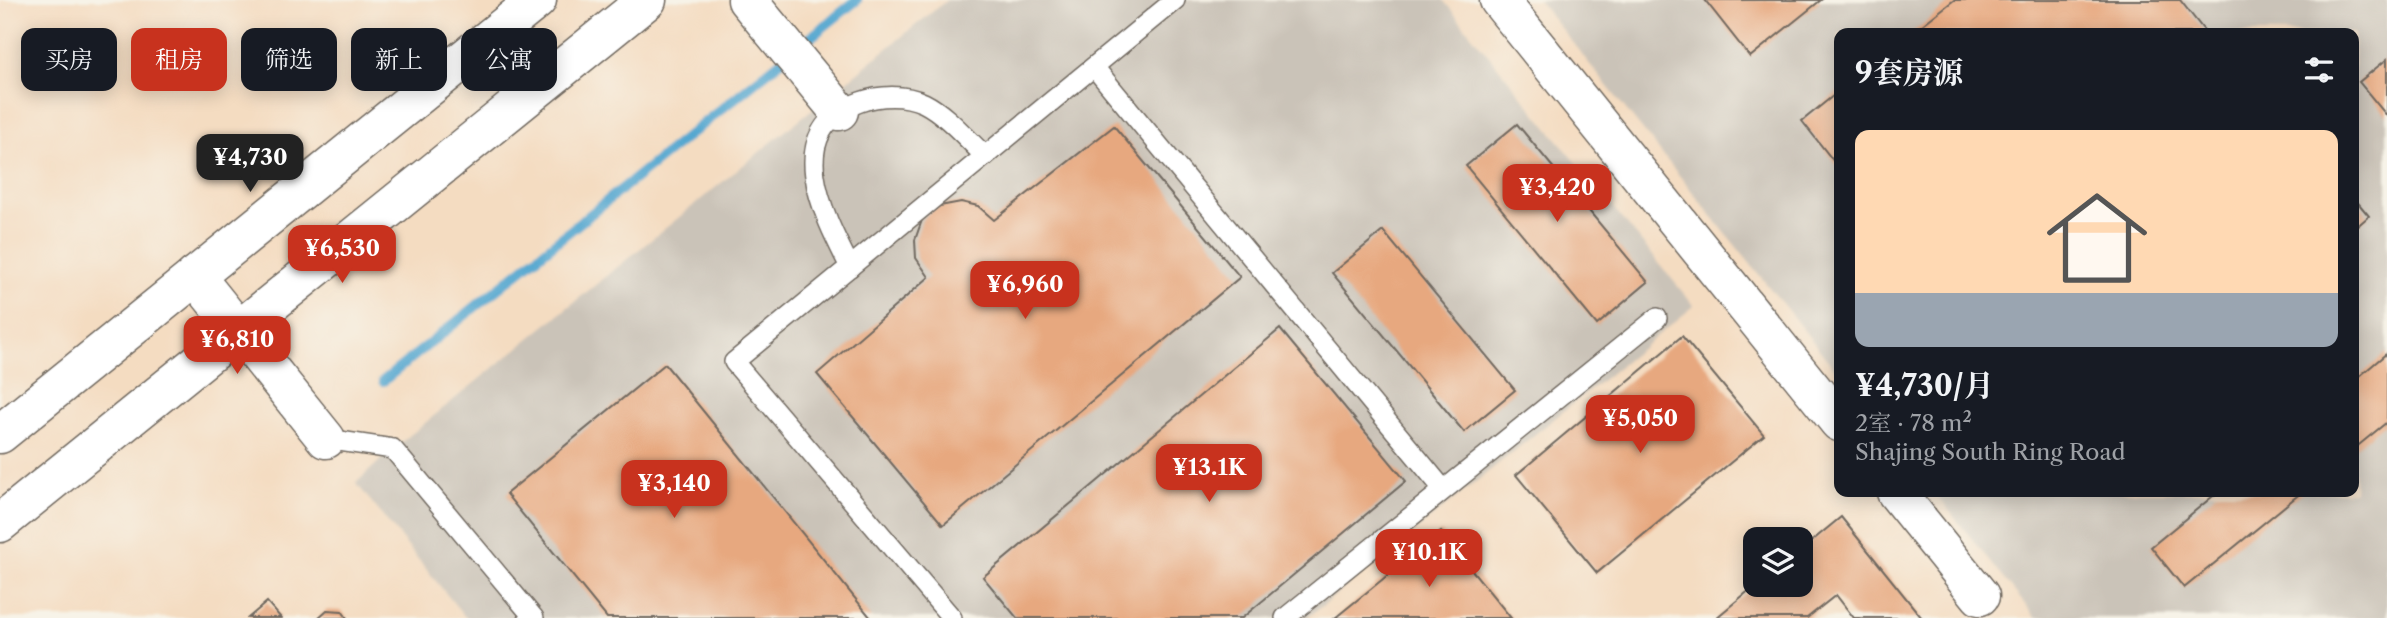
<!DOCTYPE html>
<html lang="zh">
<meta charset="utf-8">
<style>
:root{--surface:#171b24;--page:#20242c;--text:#f1f3f6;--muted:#9ea1a6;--accent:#c8321e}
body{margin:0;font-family:"Libre Caslon Text","Noto Serif SC",serif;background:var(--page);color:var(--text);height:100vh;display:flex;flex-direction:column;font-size:26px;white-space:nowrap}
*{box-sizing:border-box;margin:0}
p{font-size:23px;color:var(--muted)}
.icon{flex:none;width:38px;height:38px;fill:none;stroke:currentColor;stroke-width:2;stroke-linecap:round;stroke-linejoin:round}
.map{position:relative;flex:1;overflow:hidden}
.drawer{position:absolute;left:1834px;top:28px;width:525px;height:469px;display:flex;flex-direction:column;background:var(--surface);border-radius:14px;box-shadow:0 4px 18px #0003}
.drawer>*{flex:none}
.guide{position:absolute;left:21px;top:28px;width:665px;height:63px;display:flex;gap:14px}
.buttons{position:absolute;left:1743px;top:527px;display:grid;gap:14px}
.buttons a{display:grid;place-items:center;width:70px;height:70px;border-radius:14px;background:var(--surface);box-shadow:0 4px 18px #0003;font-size:35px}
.price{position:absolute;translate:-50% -60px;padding:0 16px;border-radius:14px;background:var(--accent);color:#fff;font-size:23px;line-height:46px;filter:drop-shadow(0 2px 4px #0008)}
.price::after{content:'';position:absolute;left:50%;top:42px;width:21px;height:16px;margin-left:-10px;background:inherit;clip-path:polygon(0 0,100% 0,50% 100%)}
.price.active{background:#222;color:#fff}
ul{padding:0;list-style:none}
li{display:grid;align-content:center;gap:14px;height:371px;padding:0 21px}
li span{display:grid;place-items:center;height:217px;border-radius:14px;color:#555}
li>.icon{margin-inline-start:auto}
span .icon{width:126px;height:126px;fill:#fffc;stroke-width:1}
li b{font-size:30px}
h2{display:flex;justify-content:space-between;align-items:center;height:84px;padding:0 21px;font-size:30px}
.pill{padding:0 24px;border-radius:14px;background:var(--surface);box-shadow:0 4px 18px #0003;font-size:24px;line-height:63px}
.pill.active{background:var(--accent);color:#fff}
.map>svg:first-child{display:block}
.industrial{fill:#cac3b8}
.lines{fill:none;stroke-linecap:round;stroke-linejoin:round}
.stream{stroke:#55a7d0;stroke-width:10}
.building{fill:#e7a87f}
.service-casing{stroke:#716960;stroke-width:22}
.minor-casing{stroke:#716960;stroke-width:41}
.secondary-casing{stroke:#716960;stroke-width:41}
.service{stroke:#fff;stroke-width:19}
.minor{stroke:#fff;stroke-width:38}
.secondary{stroke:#fff;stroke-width:38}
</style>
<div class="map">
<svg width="2387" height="618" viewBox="0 0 2387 618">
<rect width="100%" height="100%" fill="#f7f3e8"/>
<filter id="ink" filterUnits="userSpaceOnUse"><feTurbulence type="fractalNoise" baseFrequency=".0143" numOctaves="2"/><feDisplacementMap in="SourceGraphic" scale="14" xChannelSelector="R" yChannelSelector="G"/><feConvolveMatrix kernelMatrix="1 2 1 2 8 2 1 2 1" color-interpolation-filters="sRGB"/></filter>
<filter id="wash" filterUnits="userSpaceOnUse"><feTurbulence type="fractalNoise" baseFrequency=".00686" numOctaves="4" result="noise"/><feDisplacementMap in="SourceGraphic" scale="28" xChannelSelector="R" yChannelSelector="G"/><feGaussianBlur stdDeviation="1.57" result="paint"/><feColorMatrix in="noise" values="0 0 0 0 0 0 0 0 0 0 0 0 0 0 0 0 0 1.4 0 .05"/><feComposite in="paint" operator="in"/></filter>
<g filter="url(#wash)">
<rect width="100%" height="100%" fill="#f4dcc1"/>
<g class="industrial">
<polygon points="947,0 1443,0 1694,306 1307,618 466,618 356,483 393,449"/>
<polygon points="1538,0 2387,0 2387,618 2036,618 1934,492 2354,492 2354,33 1839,33 1839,374"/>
</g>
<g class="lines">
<polyline class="stream" points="383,381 857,0"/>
</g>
<g id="blocks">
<g class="building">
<polygon points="1705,0 1821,0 1750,57"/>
<polygon points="1954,0 2180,0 2206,33 1912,33"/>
<polygon points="2387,59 2387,116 2359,82"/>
<polygon points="1839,91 1839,168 1802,121"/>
<polygon points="1517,124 1648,282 1597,325 1466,166"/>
<polygon points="1114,126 1240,277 943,525 817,374 929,277 916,258 915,240 922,220 930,212 940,206 961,202 978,206 994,220"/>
<polygon points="2354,198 2369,216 2354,229"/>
<polygon points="1383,231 1515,390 1464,432 1332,273"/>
<polygon points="1280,329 1406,481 1242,618 1017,618 983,577"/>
<polygon points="1682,336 1764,435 1597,573 1516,475"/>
<polygon points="2387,353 2387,422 2354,449 2354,381"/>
<polygon points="665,364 871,618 607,618 506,494"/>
<polygon points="2218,492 2302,492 2184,588 2151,547"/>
<polygon points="1841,517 1922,618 1854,618 1836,595 1807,618 1716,618 1757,584 1801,584 1801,550"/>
<polygon points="1441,532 1511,618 1335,618"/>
<polygon points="267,602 281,618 248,618"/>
<polygon points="327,610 342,611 347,618 318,618"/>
</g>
</g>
</g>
<g filter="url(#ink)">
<use href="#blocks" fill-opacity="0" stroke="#716960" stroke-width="2"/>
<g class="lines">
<defs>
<g id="service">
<polyline points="1094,67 1443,489"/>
<path d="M850,267c-27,-53 -70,-136 10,-165 19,-7 45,-8 64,1 22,11 43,36 61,53"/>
<polyline points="326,439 393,449 534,618"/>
<polyline points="952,618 734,362 1175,0"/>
<polyline points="1285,618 1657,318"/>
</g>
<g id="minor">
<polyline points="747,0 839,111"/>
<polyline points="1499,0 1839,422"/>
<polyline points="195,276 326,439"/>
<polyline points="1896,492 1980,596"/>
</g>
<g id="secondary">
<polyline points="0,434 537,0"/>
<polyline points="0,523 647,0"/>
</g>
</defs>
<use href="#service" class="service-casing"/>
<use href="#minor" class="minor-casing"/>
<use href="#secondary" class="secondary-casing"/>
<use href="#service" class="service"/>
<use href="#minor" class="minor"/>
<use href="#secondary" class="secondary"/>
</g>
</g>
</svg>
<div class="buttons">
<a><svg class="icon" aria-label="layers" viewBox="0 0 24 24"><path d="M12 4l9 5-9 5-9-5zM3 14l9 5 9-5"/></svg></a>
</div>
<b class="price active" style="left:250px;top:194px">¥4,730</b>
<b class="price" style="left:1557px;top:224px">¥3,420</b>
<b class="price" style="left:342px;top:285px">¥6,530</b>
<b class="price" style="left:1025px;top:321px">¥6,960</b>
<b class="price" style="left:237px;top:376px">¥6,810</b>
<b class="price" style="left:1640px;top:455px">¥5,050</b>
<b class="price" style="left:1209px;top:504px">¥13.1K</b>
<b class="price" style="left:674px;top:520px">¥3,140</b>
<b class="price" style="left:1429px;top:589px">¥10.1K</b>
<div class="guide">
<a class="pill">买房</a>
<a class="pill active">租房</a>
<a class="pill">筛选</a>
<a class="pill">新上</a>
<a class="pill">公寓</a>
</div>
<section class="drawer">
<h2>9套房源<svg class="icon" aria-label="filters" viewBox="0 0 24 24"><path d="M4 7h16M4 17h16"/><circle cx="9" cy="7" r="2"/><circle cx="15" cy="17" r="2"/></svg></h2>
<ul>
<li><span style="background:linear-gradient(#ffd9b3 75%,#9aa5b1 0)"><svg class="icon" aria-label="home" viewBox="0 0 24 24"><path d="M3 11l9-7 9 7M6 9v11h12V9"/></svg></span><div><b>¥4,730/月</b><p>2室 · 78 m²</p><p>Shajing South Ring Road</p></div></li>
</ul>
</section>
</div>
